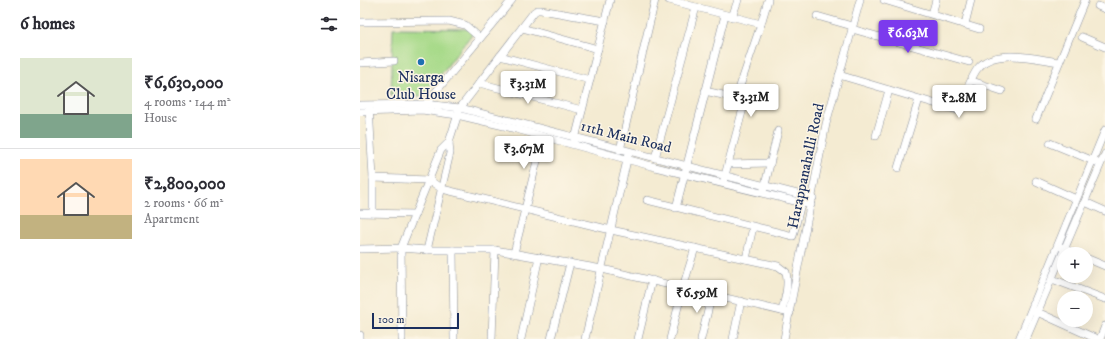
<!DOCTYPE html>
<meta charset="utf-8">
<style>
:root{--surface:#fff;--page:#f7f7f7;--text:#2b2b33;--muted:#7c7c81;--line:#e1e1e2;--accent:#7c3aed}
body{margin:0;font-family:"IM FELL DW Pica",serif;background:var(--page);color:var(--text);height:100vh;display:flex;flex-direction:column;font-size:15px;white-space:nowrap}
*{box-sizing:border-box;margin:0}
p{font-size:13px;color:var(--muted)}
.icon{flex:none;width:22px;height:22px;fill:none;stroke:currentColor;stroke-width:2;stroke-linecap:round;stroke-linejoin:round}
.map{position:relative;flex:1;overflow:hidden}
.drawer{display:flex;flex-direction:column;background:var(--surface);width:360px}
.drawer>*{flex:none}
.tools{position:absolute;left:697px;top:247px;display:grid;gap:8px}
.tools a{display:grid;place-items:center;width:36px;height:36px;border-radius:50%;background:var(--surface);box-shadow:0 4px 16px #0002;font-size:20px}
.scale{position:absolute;left:12px;bottom:10px;width:87px;box-sizing:border-box;padding-left:4px;border:2px solid #1b2f5e;border-top:0;font-size:11px;line-height:14px;white-space:nowrap;color:#1b2f5e;-webkit-text-stroke:3px #fcf5e5;paint-order:stroke}
.price{position:absolute;translate:-50% -34px;padding:0 9px;border-radius:4px;background:#fff;color:#222;font-size:13px;line-height:26px;filter:drop-shadow(0 1px 2px #0008)}
.price::after{content:'';position:absolute;left:50%;top:24px;width:12px;height:9px;margin-left:-6px;background:inherit;clip-path:polygon(0 0,100% 0,50% 100%)}
.price.current{background:var(--accent);color:#fff}
ul{padding:0;list-style:none}
li{display:flex;align-items:center;gap:12px;height:100px;padding:0 20px}
li+li{border-top:1px solid var(--line)}
li span{display:grid;place-items:center;flex:none;width:112px;height:80px;border-radius:0px;color:#555}
li>.icon{margin-inline-start:auto}
span .icon{width:48px;height:48px;fill:#fffc;stroke-width:1}
li b{font-size:17px}
h2{display:flex;justify-content:space-between;align-items:center;height:48px;padding:0 20px;font-size:17px}
main{display:flex;flex:1;min-height:0}
.map>svg:first-child{display:block}
.green{fill:#a8da8a;stroke:#628474}
.lines{fill:none;stroke-linecap:round;stroke-linejoin:round}
.minor-casing{stroke:#888d98;stroke-width:8}
.minor{stroke:#fff;stroke-width:7}
.poi-dot{fill:#1f6fb2;stroke:#fcf5e5;stroke-width:1.5}
.labels{text-anchor:middle;dominant-baseline:central;stroke-width:3;stroke-linejoin:round;paint-order:stroke}
.poi-label{font-size:15px;fill:#1b2f5e;stroke:#fcf5e5}
.street-label{font-size:15px;fill:#1b2f5e;stroke:#fcf5e5}
</style>
<main>
<section class="drawer">
<h2>6 homes<svg class="icon" aria-label="filters" viewBox="0 0 24 24"><path d="M4 7h16M4 17h16"/><circle cx="9" cy="7" r="2"/><circle cx="15" cy="17" r="2"/></svg></h2>
<ul>
<li><span style="background:linear-gradient(#dfe7d0 70%,#7fa58c 0)"><svg class="icon" aria-label="home" viewBox="0 0 24 24"><path d="M3 11l9-7 9 7M6 9v11h12V9"/></svg></span><div><b>₹6,630,000</b><p>4 rooms · 144 m²</p><p>House</p></div></li>
<li><span style="background:linear-gradient(#ffd9b3 70%,#c2b280 0)"><svg class="icon" aria-label="home" viewBox="0 0 24 24"><path d="M3 11l9-7 9 7M6 9v11h12V9"/></svg></span><div><b>₹2,800,000</b><p>2 rooms · 66 m²</p><p>Apartment</p></div></li>
</ul>
</section>
<div class="map">
<svg width="745" height="339" viewBox="0 0 745 339">
<rect width="100%" height="100%" fill="#fcf5e5"/>
<filter id="ink" filterUnits="userSpaceOnUse"><feTurbulence type="fractalNoise" baseFrequency=".025" numOctaves="2"/><feDisplacementMap in="SourceGraphic" scale="8" xChannelSelector="R" yChannelSelector="G"/><feConvolveMatrix kernelMatrix="1 2 1 2 8 2 1 2 1" color-interpolation-filters="sRGB"/></filter>
<filter id="wash" filterUnits="userSpaceOnUse"><feTurbulence type="fractalNoise" baseFrequency=".012" numOctaves="4" result="noise"/><feDisplacementMap in="SourceGraphic" scale="16" xChannelSelector="R" yChannelSelector="G"/><feGaussianBlur stdDeviation="0.9" result="paint"/><feColorMatrix in="noise" values="0 0 0 0 0 0 0 0 0 0 0 0 0 0 0 0 0 1.4 0 .05"/><feComposite in="paint" operator="in"/></filter>
<g filter="url(#wash)">
<rect width="100%" height="100%" fill="#f4ebd2"/>
<polygon class="green" points="33,28 116,29 64,96 31,96"/>
</g>
<g filter="url(#ink)">
<g class="lines">
<defs>
<g id="minor">
<polyline points="309,0 401,24"/>
<polyline points="524,0 619,29"/>
<polyline points="738,6 745,9"/>
<polyline points="572,14 576,0"/>
<polyline points="457,16 492,26"/>
<polyline points="372,17 378,0"/>
<polyline points="0,22 89,21 105,25 120,38"/>
<polyline points="605,24 611,0"/>
<polyline points="162,28 238,49"/>
<polyline points="492,29 609,62"/>
<polyline points="722,37 745,47"/>
<polyline points="140,56 230,80"/>
<polyline points="0,63 34,61"/>
<path d="M479,75l118,35 2,-2c4,-9 14,-36 20,-41 17,-19 58,-8 80,-5"/>
<polyline points="612,81 642,91"/>
<polyline points="119,83 222,110"/>
<polyline points="345,91 376,98 385,101 364,179"/>
<polyline points="376,98 401,24 408,0"/>
<polyline points="0,105 65,104 100,108 453,198"/>
<polyline points="64,106 152,0"/>
<polyline points="9,107 13,178 13,213"/>
<polyline points="0,112 62,110 97,115 156,129 295,167 451,205"/>
<polyline points="676,119 725,0"/>
<polyline points="516,136 529,90"/>
<polyline points="214,143 250,0"/>
<polyline points="690,143 736,162"/>
<polyline points="260,150 295,0"/>
<polyline points="295,158 336,7"/>
<polyline points="368,164 410,163"/>
<polyline points="538,168 559,99"/>
<path d="M13,178l56,2 13,9 169,41 167,36 8,6c3,13 -1,26 -4,39"/>
<polyline points="676,181 716,199"/>
<polyline points="404,189 418,131"/>
<polyline points="287,200 433,236 441,203"/>
<polyline points="725,202 745,211"/>
<polyline points="316,208 365,15"/>
<polyline points="0,213 55,214"/>
<polyline points="701,247 716,254"/>
<polyline points="0,249 41,248 81,150 89,142"/>
<polyline points="67,250 90,153 89,142 100,108 174,12 177,10 181,10 245,21"/>
<polyline points="93,250 94,339"/>
<polyline points="154,253 183,137"/>
<polyline points="726,258 745,266"/>
<polyline points="386,259 393,227"/>
<polyline points="692,279 745,299"/>
<polyline points="675,311 737,339"/>
<polyline points="0,335 0,339"/>
<polyline points="42,339 41,248 67,250 135,250 242,269 430,313"/>
<polyline points="132,339 135,250"/>
<polyline points="161,339 179,257"/>
<polyline points="191,339 210,263"/>
<polyline points="225,339 268,156"/>
<polyline points="278,339 292,280"/>
<polyline points="310,339 323,287 335,248"/>
<polyline points="341,339 352,294"/>
<polyline points="373,339 381,301"/>
<polyline points="424,339 466,124 500,0"/>
<polyline points="659,339 745,130"/>
<polyline points="666,339 745,154"/>
<polyline points="740,339 745,326"/>
</g>
</defs>
<use href="#minor" class="minor-casing"/>
<use href="#minor" class="minor"/>
</g>
</g>
<circle class="poi-dot" cx="61" cy="62" r="4"/>
<g class="labels">
<g class="poi-label">
<text x="61" y="77">Nisarga<tspan x="61" dy="17">Club House</tspan></text>
</g>
<g class="street-label">
<text transform="translate(266 137) rotate(14)">11th Main Road</text>
<text transform="translate(446 166) rotate(-78)">Harappanahalli Road</text>
</g>
</g>
</svg>
<div class="tools">
<a>+</a>
<a>−</a>
</div>
<div class="scale">100 m</div>
<b class="price current" style="left:548px;top:54px">₹6.63M</b>
<b class="price" style="left:168px;top:105px">₹3.31M</b>
<b class="price" style="left:391px;top:118px">₹3.31M</b>
<b class="price" style="left:599px;top:119px">₹2.8M</b>
<b class="price" style="left:164px;top:170px">₹3.67M</b>
<b class="price" style="left:337px;top:314px">₹6.59M</b>
</div>
</main>
